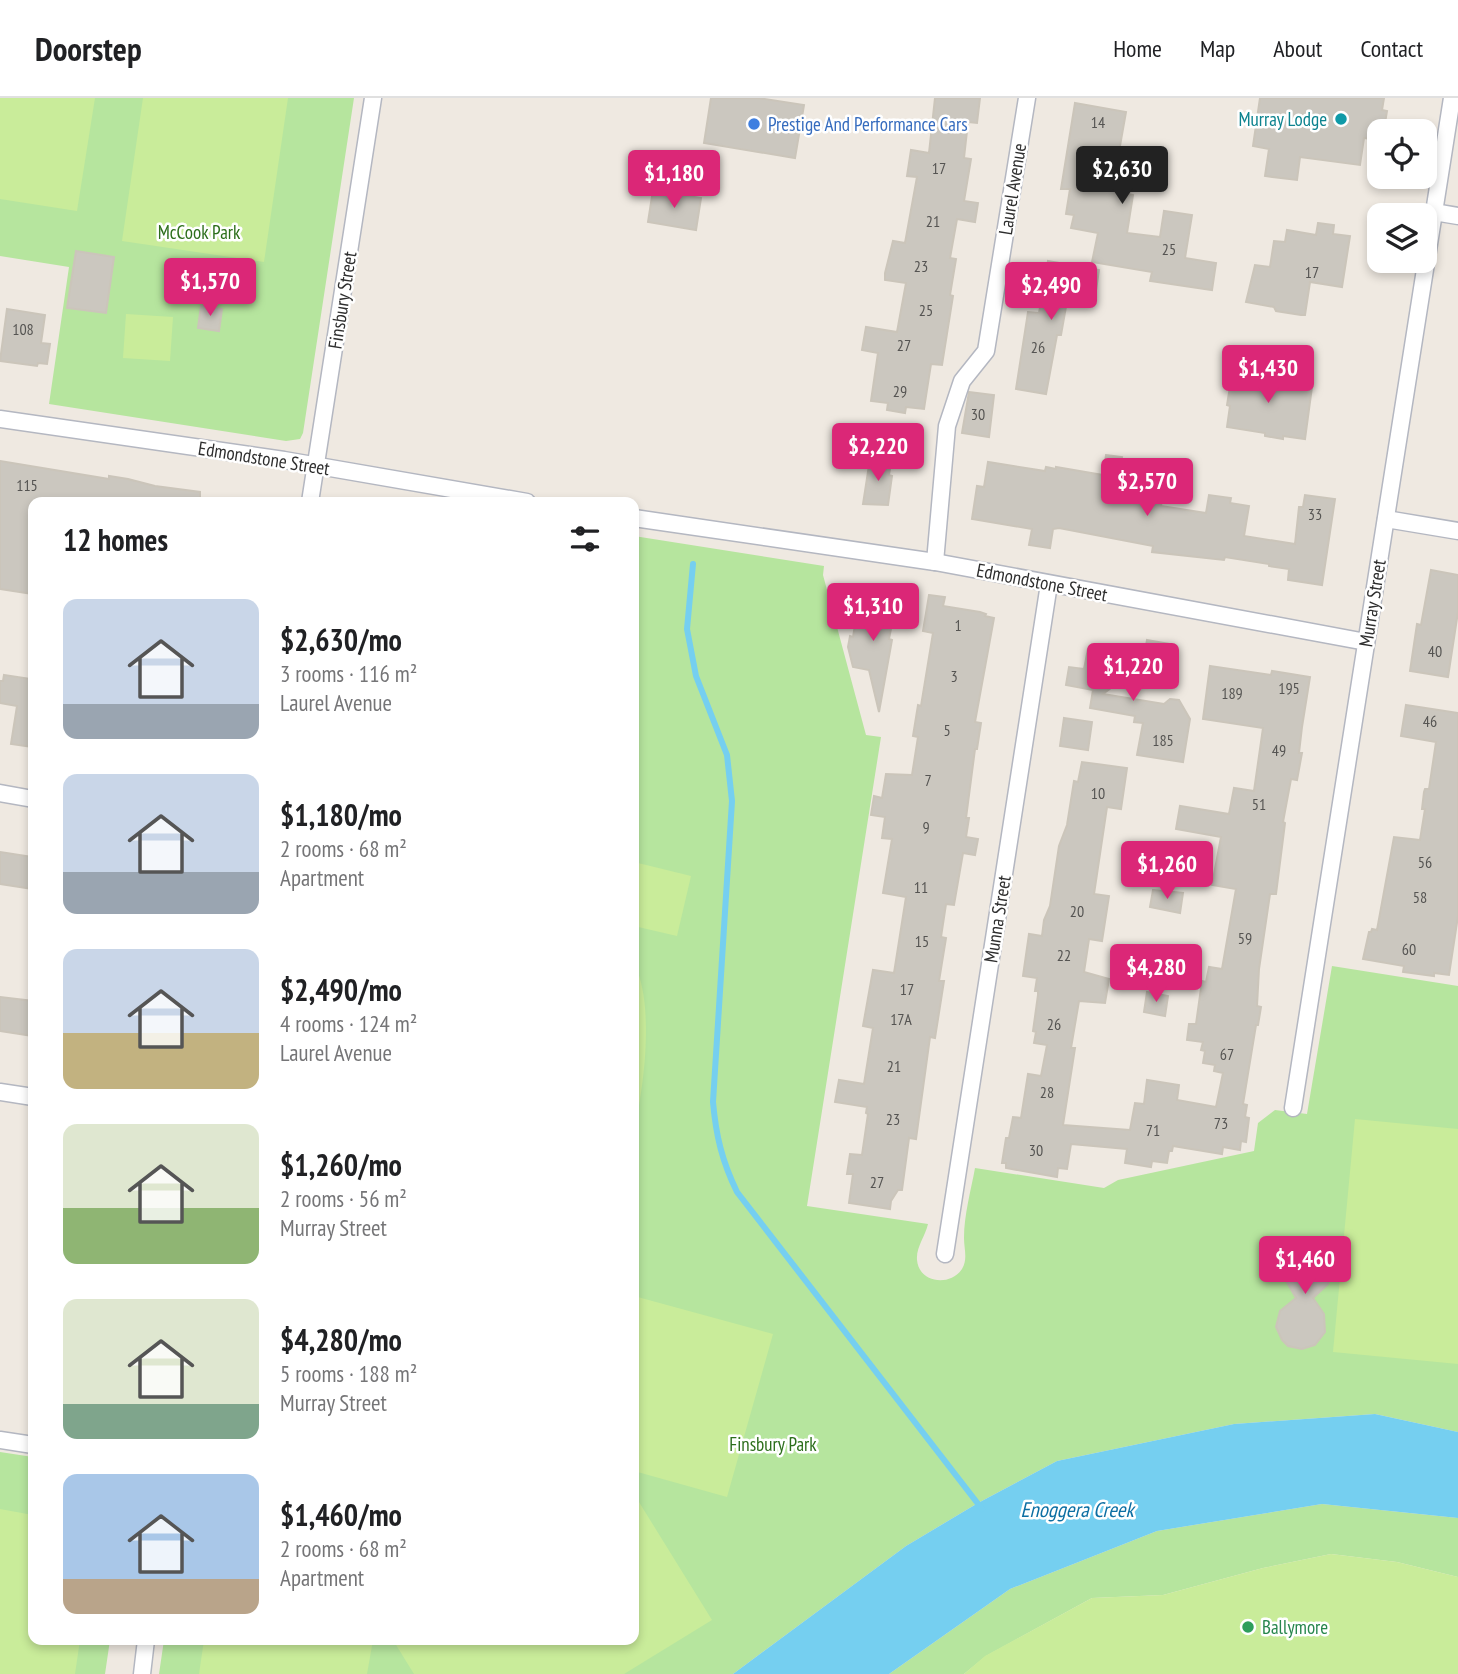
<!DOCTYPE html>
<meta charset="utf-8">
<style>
:root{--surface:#fff;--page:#f6f6f6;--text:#202124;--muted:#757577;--line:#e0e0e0;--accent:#db2777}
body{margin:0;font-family:"PT Sans Narrow",sans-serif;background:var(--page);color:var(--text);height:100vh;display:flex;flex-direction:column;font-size:26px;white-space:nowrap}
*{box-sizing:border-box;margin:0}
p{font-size:23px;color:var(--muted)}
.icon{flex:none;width:38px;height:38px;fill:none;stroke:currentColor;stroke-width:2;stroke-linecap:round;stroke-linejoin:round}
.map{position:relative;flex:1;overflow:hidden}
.panel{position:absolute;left:28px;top:399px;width:611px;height:1148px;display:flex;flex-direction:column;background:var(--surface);border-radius:14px;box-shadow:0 4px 10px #0003}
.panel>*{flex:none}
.buttons{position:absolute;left:1367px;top:21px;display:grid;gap:14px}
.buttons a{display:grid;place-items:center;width:70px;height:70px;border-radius:14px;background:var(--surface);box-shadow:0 4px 10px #0003;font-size:35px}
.price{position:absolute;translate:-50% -60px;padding:0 16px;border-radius:7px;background:var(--accent);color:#fff;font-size:23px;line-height:46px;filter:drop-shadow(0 2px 4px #0008)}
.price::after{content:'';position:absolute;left:50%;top:42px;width:21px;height:16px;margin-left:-10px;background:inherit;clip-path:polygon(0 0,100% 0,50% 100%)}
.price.selected{background:#222;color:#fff}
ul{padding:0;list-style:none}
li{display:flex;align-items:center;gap:21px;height:175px;padding:0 35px}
li span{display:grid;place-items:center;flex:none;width:196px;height:140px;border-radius:14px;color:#555}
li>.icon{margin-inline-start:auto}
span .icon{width:84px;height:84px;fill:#fffc;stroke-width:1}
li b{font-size:30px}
h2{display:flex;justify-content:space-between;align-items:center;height:84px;padding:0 35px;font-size:30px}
header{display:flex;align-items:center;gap:42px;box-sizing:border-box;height:98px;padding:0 35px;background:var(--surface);border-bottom:2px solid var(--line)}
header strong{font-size:33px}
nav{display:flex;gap:38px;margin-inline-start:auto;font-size:24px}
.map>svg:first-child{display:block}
.green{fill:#b6e59e}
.pitch{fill:#c9ec9a}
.water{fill:#75cff0}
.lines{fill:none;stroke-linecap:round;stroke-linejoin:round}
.stream{stroke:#75cff0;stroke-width:6}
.building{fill:#cbc7bf;stroke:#cbc5ba;stroke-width:2}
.minor-casing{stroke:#b4b7c1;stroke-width:19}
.minor{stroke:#fff;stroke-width:16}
.culture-dot{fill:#0f9aa8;stroke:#fff;stroke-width:2.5}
.shop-dot{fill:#3f7fe0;stroke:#fff;stroke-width:2.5}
.leisure-dot{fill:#2e9e5b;stroke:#fff;stroke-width:2.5}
.labels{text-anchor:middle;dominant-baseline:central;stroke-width:5;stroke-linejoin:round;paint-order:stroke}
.number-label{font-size:16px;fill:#555452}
.culture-label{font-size:19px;fill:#0d838f;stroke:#fff;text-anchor:end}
.shop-label{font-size:19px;fill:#366cbe;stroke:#fff;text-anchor:start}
.street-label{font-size:19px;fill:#2e2e2e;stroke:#fff}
.park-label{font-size:19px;fill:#2c6e1b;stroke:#fff}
.leisure-label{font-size:19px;fill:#27864d;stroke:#fff;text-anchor:start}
.water-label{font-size:21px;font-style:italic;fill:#0d6fa3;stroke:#fff}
</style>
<header>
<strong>Doorstep</strong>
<nav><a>Home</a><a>Map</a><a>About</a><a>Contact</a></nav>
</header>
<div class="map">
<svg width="1458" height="1576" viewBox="0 0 1458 1576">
<rect width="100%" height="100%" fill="#efe9e1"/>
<g class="green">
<polygon points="0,0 354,0 303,335 300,341 286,343 49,306 69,169 0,158"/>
<path d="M634,438l190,30 -1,9 43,160 15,2 -74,469 121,18c-3,13 -12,23 -11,36 2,23 33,27 45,9 6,-10 2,-20 2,-31 0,-23 7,-48 11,-70l129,20 14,-8 136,-29 4,-28 17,-13 32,4 25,-148 126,20v446l-83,-18 -141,10 -177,37 -79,42 -72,43 -173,128h-574l5,-34h470z"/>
<polygon points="0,1354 33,1359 33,1542 110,1542 105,1576 0,1576"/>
<polygon points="1322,1406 1458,1420 1458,1479 1397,1464 1331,1456 1263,1470 1163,1497 1092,1500 986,1558 964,1576 889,1576 1010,1491 1157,1433"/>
</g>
<g class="pitch">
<polygon points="0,0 95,0 77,113 0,101"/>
<polygon points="143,0 288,0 264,164 122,143"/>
<polygon points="126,216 173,219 170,263 123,260"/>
<polygon points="634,764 691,778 677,838 634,828"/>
<path d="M634,865c21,42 10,123 0,167z"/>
<polygon points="1355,1021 1458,1031 1458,1266 1333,1254"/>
<polygon points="634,1198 773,1236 727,1399 634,1373"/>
<polygon points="634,1396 712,1522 624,1576 414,1576 393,1542 634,1542"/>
<polygon points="0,1411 33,1417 33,1542 80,1542 75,1576 0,1576"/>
<polygon points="1331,1456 1397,1464 1458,1479 1458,1576 964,1576 985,1558 1092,1500 1163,1497 1263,1470"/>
<polygon points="204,1542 373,1542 367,1576 199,1576"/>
</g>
<polygon class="water" points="1375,1316 1458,1334 1458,1420 1322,1406 1157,1433 1010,1491 889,1576 733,1576 906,1448 978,1405 1057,1363 1234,1326"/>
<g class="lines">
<path class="stream" d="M693,466l-6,65 9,47 31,79 5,46 -19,301c3,34 9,59 24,90l245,317"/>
</g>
<g class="building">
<polygon points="711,0 758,0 804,7 795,60 704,45"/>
<polygon points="935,0 980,0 977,25 968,24 964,60 971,61 964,103 978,105 975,124 957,121 950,160 956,161 950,197 953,198 942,267 931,266 924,311 906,309 905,315 887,312 888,305 871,303 878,255 862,252 866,229 897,234 906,185 885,182 885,175 893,143 905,145 917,79 907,78 911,52 929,55"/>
<polygon points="1260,0 1384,0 1382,12 1387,13 1384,31 1380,30 1378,42 1364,40 1360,67 1300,59 1297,82 1265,78 1269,51 1253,48"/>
<polygon points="1075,5 1126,14 1112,93 1133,97 1127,135 1160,139 1164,113 1192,117 1185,160 1216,165 1212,192 1150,183 1152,174 1092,164 1098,135 1071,130 1074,117 1066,116 1070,91 1061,91"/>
<polygon points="653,92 701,100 696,132 648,124"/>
<polygon points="1318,125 1334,127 1333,136 1350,138 1342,189 1310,184 1305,217 1301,217 1276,213 1274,209 1246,204 1255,167 1270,169 1274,143 1285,144 1287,132 1316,137"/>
<polygon points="76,153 114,159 106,215 67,210"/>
<polygon points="1048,163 1099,172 1095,199 1082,197 1080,205 1067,203 1061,237 1057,237 1046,296 1016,291 1028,214 1039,215"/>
<polygon points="201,208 222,211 219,233 198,230"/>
<polygon points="7,211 45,217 41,245 50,246 47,266 38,265 37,268 0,263"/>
<polygon points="1233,270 1271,276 1270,279 1281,281 1281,284 1312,289 1305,341 1283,338 1283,341 1265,338 1265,335 1227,329 1230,308 1227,307"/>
<polygon points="969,294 994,297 989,339 962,335"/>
<polygon points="1106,357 1122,359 1117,394 1162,402 1161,408 1206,415 1209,397 1231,400 1230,405 1249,408 1244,438 1295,446 1299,409 1303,409 1305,397 1335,401 1322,487 1288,482 1289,471 1269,468 1269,466 1225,459 1224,462 1152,454 1153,448 1059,430 1053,431 1050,450 1029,447 1032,431 972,421 977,388 984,389 988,364 1045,373 1046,369 1056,371 1056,369 1103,377"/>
<polygon points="870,361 891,364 889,377 892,378 888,407 863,406"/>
<polygon points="0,363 109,381 109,378 128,381 155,388 200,394 200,404 33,404 33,496 0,491"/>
<polygon points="1431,472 1458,477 1458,514 1448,579 1410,573 1417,526 1421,527"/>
<polygon points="929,497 945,499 943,508 980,514 986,516 985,518 994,520 975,624 981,625 977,651 975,651 966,720 969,720 966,739 978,741 975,757 963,755 954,807 946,806 941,839 946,840 939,883 944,883 935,940 930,939 916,1041 909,1040 902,1092 898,1092 891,1103 890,1111 849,1105 853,1076 847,1076 850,1056 862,1057 868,1016 866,1015 867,1009 835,1004 839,982 864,986 873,930 863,928 873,872 894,875 906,799 883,795 892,741 882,740 885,719 871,717 874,698 882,700 886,676 912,677 918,639 913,638 918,607 921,608 933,535 923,533"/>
<polygon points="859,504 895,510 889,541 892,542 879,614 869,572 853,569 848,549 850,538 853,539"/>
<polygon points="1147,542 1170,546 1167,567 1143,564"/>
<polygon points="1105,548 1141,554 1138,570 1103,596 1164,606 1170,601 1179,602 1190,621 1183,664 1137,657 1143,625 1134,624 1135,618 1090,610 1093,592 1066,587 1069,569 1084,571 1088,551 1104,551"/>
<polygon points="1210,568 1271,577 1272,573 1310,579 1302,629 1299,655 1302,655 1297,682 1291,681 1283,724 1285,725 1276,796 1270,796 1259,871 1257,908 1261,909 1258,927 1256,927 1243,1006 1247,1007 1245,1019 1249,1020 1246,1044 1241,1043 1240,1052 1223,1049 1222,1056 1173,1048 1172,1053 1169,1053 1167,1065 1152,1063 1151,1069 1125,1065 1127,1051 1071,1046 1067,1071 1058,1070 1057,1079 1006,1070 1006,1065 1002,1065 1006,1040 1009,1040 1013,1019 1021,1020 1028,976 1041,978 1047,947 1034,945 1036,934 1033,933 1038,897 1038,893 1035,893 1037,880 1023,878 1029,836 1042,838 1044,822 1050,808 1059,748 1067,727 1074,683 1078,684 1082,664 1127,670 1121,711 1107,709 1094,796 1109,798 1102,843 1089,841 1084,874 1109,881 1105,905 1079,903 1071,950 1075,950 1063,1027 1130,1032 1135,1005 1144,1006 1147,982 1179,987 1177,1002 1216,1009 1223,975 1214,973 1215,967 1203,965 1205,953 1201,952 1203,944 1187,942 1189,926 1196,926 1202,883 1206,884 1209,869 1222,871 1236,791 1212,787 1221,739 1176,731 1180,708 1229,716 1234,690 1254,693 1263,630 1203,621"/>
<polygon points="4,577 31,581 29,592 33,593 33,649 11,646 17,608 0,605 0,583 3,583"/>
<polygon points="1406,607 1458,615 1458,818 1449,877 1434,875 1434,878 1403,874 1404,868 1363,861 1369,834 1371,834 1372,831 1377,832 1394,739 1420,742 1425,711 1422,711 1424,694 1425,691 1429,691 1436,644 1401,638"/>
<polygon points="1064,620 1092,624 1088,652 1060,648"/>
<polygon points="0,754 33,759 33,791 0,786"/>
<polygon points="1153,792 1183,795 1180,815 1150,809"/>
<polygon points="1147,894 1168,898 1165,918 1144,914"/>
<polygon points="0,899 33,903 33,938 0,933"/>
<polygon points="1305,1146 1318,1148 1326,1153 1331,1161 1333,1169 1328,1186 1313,1200 1324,1216 1325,1234 1315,1247 1302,1251 1288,1248 1282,1242 1276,1229 1280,1213 1296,1200 1284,1179 1284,1166 1290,1154"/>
</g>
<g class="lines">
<defs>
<g id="minor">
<polyline points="1434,114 1458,118"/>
<polyline points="0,321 284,362 527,404"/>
<polyline points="310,404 373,0"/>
<polyline points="634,420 935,464 1366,544"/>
<polyline points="1386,421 1458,433"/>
<polyline points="935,464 947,328 962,283 986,253 1027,0"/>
<polyline points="0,695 33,701"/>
<polyline points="0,994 33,999"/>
<polyline points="1293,1010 1452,0"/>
<polyline points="945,1156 1049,486"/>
<polyline points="0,1342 33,1347"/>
<polyline points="142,1576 146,1542"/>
</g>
</defs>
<use href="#minor" class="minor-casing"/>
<use href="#minor" class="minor"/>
</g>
<circle class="culture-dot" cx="1341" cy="21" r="7"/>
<circle class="shop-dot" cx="754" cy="26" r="7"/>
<circle class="leisure-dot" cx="1248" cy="1529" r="7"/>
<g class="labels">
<g class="number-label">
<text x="1098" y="24">14</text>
<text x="939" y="70">17</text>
<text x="933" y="123">21</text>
<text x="1169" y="151">25</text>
<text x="921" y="168">23</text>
<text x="1312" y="174">17</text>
<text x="926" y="212">25</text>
<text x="23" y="231">108</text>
<text x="904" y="247">27</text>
<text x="1038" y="249">26</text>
<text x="900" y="293">29</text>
<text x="978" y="316">30</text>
<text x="27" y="387">115</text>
<text x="1315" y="416">33</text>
<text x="958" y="527">1</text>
<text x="1435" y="553">40</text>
<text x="954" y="578">3</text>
<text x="1289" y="590">195</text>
<text x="1232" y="595">189</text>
<text x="1430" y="623">46</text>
<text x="947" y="632">5</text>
<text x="1163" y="642">185</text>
<text x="1279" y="652">49</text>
<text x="928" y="682">7</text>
<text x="1098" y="695">10</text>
<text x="1259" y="706">51</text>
<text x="926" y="729">9</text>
<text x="1425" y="764">56</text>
<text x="921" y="789">11</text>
<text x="1420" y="799">58</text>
<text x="1077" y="813">20</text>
<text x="1245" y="840">59</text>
<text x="922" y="843">15</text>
<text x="1409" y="851">60</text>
<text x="1064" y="857">22</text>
<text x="907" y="891">17</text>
<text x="901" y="921">17A</text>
<text x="1054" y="926">26</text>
<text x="1227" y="956">67</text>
<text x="894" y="968">21</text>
<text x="1047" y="994">28</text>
<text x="893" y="1021">23</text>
<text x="1221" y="1025">73</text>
<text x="1153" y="1032">71</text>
<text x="1036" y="1052">30</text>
<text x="877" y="1084">27</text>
</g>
<g class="culture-label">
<text x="1327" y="21">Murray Lodge</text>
</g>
<g class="shop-label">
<text x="768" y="26">Prestige And Performance Cars</text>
</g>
<g class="street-label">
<text transform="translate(1012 91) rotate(-81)">Laurel Avenue</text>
<text transform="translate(342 202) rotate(-81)">Finsbury Street</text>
<text transform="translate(264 360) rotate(9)">Edmondstone Street</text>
<text transform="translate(1042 484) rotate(11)">Edmondstone Street</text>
<text transform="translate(1372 505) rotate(-81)">Murray Street</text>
<text transform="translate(997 821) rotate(-81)">Munna Street</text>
</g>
<g class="park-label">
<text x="199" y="134">McCook Park</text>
<text x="773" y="1346">Finsbury Park</text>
</g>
<g class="leisure-label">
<text x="1262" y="1529">Ballymore</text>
</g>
<g class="water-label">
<text x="1077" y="1411">Enoggera Creek</text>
</g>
</g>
</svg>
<div class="buttons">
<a><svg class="icon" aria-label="locate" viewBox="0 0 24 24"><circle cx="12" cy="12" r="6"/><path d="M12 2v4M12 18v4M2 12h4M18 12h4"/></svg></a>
<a><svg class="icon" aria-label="layers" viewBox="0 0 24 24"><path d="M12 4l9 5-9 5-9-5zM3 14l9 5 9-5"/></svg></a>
</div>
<b class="price selected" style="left:1122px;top:108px">$2,630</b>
<b class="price" style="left:674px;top:112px">$1,180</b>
<b class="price" style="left:210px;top:220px">$1,570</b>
<b class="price" style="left:1051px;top:224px">$2,490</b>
<b class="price" style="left:1268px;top:307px">$1,430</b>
<b class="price" style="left:878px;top:385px">$2,220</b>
<b class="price" style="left:1147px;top:420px">$2,570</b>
<b class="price" style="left:873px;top:545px">$1,310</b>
<b class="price" style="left:1133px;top:605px">$1,220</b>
<b class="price" style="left:1167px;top:803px">$1,260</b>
<b class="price" style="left:1156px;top:906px">$4,280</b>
<b class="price" style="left:1305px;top:1198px">$1,460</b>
<section class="panel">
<h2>12 homes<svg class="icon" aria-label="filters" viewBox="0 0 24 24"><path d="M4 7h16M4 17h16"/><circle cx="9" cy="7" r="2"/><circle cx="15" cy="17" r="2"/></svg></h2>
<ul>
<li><span style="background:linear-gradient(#c9d6e8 75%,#9aa5b1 0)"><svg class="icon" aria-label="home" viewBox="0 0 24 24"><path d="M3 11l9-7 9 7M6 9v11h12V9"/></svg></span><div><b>$2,630/mo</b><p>3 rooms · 116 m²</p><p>Laurel Avenue</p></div></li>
<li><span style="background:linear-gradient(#c9d6e8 70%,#9aa5b1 0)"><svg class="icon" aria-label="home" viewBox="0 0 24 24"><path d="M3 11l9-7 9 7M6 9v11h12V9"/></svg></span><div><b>$1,180/mo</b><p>2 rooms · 68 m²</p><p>Apartment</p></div></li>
<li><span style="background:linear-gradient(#c9d6e8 60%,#c2b280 0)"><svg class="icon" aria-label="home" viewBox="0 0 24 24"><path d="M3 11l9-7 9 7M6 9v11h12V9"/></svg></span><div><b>$2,490/mo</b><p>4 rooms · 124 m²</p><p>Laurel Avenue</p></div></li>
<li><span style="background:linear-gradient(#dfe7d0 60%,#8fb573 0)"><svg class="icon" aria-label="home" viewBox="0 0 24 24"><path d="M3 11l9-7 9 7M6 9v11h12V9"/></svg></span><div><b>$1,260/mo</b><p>2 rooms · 56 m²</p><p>Murray Street</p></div></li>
<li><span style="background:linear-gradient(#dfe7d0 75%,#7fa58c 0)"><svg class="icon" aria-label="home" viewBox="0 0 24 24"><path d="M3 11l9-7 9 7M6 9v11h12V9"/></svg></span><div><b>$4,280/mo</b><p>5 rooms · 188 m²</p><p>Murray Street</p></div></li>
<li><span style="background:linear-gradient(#a9c7e8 75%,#b9a48a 0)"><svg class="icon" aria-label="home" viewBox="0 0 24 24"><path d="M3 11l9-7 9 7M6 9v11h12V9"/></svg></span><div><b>$1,460/mo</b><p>2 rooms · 68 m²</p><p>Apartment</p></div></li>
</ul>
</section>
</div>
